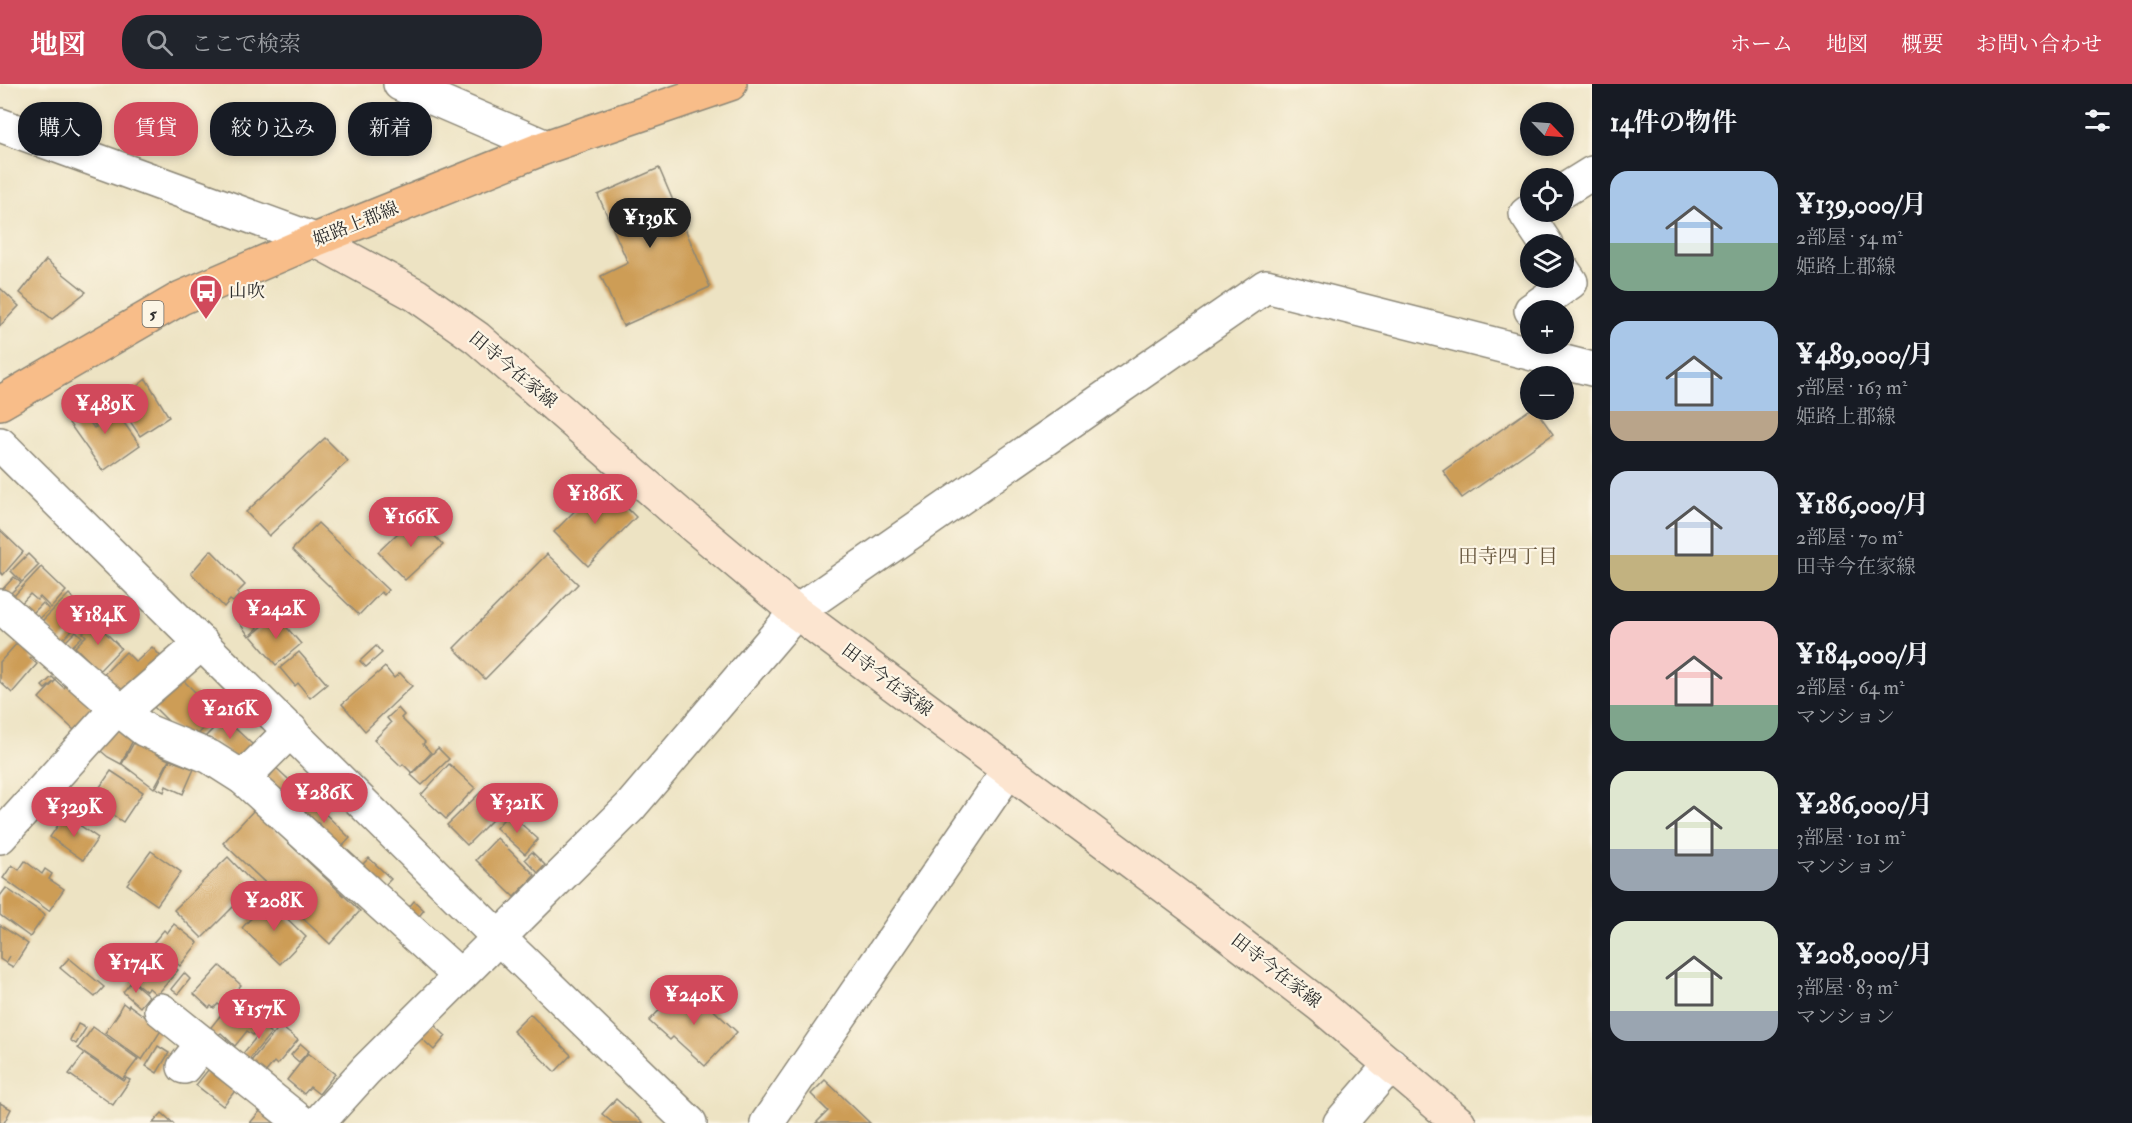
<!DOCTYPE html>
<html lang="ja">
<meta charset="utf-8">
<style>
:root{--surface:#171b24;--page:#20242c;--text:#f1f3f6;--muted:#9ea1a6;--accent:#d1495b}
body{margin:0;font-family:"IM FELL Double Pica","Noto Serif JP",serif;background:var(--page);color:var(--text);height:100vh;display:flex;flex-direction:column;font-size:22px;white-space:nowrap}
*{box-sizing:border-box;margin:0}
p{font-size:20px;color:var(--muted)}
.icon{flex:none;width:33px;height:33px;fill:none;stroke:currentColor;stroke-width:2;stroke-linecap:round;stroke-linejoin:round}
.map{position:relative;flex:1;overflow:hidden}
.sheet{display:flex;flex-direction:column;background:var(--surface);width:540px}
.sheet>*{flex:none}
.top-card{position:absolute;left:18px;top:18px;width:570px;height:54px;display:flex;gap:12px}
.needle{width:39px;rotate:115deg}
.fabs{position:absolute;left:1520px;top:18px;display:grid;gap:12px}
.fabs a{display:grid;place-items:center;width:54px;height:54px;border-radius:50%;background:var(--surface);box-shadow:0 3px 9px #0003;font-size:30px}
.price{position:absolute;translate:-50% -51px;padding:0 14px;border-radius:21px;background:var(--accent);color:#fff;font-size:20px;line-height:39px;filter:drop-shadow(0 2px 3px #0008)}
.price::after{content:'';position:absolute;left:50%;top:36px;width:18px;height:14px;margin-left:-9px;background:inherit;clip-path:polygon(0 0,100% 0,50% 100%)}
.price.active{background:#222;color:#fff}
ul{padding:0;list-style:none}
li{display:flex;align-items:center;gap:18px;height:150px;padding:0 18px}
li span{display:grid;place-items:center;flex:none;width:168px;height:120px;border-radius:18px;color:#555}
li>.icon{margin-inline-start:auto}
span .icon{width:72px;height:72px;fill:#fffc;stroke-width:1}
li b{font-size:26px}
h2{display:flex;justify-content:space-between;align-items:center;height:72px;padding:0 18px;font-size:26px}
.tag{padding:0 21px;border-radius:24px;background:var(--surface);box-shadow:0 3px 9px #0003;font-size:21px;line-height:54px}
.tag.active{background:var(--accent);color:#fff}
header{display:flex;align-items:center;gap:36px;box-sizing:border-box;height:84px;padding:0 30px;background:var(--accent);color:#fff}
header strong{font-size:28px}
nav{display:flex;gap:33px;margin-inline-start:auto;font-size:21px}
.search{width:420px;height:54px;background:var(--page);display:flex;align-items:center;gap:15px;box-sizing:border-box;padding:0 21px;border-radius:24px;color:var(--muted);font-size:22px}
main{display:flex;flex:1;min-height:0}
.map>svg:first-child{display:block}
.building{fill:#cd9d57}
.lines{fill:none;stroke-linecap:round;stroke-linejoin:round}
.minor-casing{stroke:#8c8777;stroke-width:36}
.tertiary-casing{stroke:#8c8777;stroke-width:36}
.secondary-casing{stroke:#8c8777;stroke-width:36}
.primary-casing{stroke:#8c8777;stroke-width:36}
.minor{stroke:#fff;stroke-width:33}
.tertiary{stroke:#fff;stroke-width:33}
.secondary{stroke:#fce5d0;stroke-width:33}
.primary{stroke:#f8bd89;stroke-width:33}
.labels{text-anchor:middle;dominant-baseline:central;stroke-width:4.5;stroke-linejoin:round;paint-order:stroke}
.shield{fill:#fcf5e5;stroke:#6a6863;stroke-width:1.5}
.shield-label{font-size:16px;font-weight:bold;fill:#2b2b2b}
.street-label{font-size:18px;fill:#2b2b2b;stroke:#fcf5e5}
.poi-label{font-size:18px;fill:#2b2b2b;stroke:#fcf5e5;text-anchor:start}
.neighbourhood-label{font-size:20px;fill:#64533a;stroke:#fcf5e5}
</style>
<header>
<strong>地図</strong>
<div class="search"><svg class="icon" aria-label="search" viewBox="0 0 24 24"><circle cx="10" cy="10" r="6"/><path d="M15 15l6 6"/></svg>ここで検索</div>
<nav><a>ホーム</a><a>地図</a><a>概要</a><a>お問い合わせ</a></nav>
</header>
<main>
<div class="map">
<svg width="1592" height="1039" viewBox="0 0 1592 1039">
<rect width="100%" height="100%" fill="#fcf5e5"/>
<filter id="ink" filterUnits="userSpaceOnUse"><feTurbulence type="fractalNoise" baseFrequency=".0167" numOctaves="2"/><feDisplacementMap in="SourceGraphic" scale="12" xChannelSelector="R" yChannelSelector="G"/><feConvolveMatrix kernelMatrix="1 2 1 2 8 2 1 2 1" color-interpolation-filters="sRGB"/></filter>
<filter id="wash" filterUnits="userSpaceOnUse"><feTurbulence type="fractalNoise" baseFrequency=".008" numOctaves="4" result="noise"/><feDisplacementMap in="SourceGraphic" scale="24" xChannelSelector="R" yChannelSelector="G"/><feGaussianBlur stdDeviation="1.35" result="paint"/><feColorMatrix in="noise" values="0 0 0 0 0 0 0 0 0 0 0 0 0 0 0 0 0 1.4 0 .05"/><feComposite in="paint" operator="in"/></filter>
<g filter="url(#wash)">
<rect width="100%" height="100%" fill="#ede3c3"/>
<g id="blocks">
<g class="building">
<polygon points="659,84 710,203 623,242 601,192 628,179 598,111"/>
<polygon points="46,176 86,208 52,235 20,209"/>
<polygon points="0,204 19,222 0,242"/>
<polygon points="146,295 169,333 140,352 117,318"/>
<polygon points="107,315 115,327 99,339 116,328 140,361 103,387 69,339 83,329 94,344 96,343 87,330"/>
<polygon points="1529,326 1536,326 1553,350 1462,414 1443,387"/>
<polygon points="325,354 348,377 269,452 246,428"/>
<polygon points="602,399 636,433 588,482 554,448"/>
<polygon points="416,432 443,461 405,496 378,468"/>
<polygon points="318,439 388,506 384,511 381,508 359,531 292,466"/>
<polygon points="0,446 23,468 3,491 0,488"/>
<polygon points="211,466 245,501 237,509 239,511 233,518 230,516 224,523 191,489"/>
<polygon points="28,470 39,481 22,498 11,487"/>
<polygon points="547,470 578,500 485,595 454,564"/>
<polygon points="41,483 66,507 51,524 40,513 37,516 30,510 19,522 12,514"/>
<polygon points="14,493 21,499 6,514 0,508"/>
<polygon points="69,510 88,530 61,557 42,537"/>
<polygon points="43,519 49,526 35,539 29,533"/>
<polygon points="276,531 301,560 276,581 251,552"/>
<polygon points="249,533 258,544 249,552 240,540"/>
<polygon points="94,537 121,564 99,587 75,563 86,552 83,549"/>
<polygon points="76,547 82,553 67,567 62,561"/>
<polygon points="18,558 33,572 30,574 37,580 12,609 0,598 0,578"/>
<polygon points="376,562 382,569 366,583 360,577"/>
<polygon points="152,563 163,575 120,610 102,592 126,568 136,578"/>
<polygon points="299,568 327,600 310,614 298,599 295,602 280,584"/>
<polygon points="385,583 394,594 400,589 412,602 365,647 342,620"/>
<polygon points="179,592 217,630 190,659 152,621"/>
<polygon points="52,593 64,604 69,598 96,623 74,646 39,614 56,596 45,605 42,602"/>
<polygon points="398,624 404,631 401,634 425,658 423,660 431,669 412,689 403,680 401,682 374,656 391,639 387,634"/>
<polygon points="224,634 253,661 239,679 215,656 211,659 205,653"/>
<polygon points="112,644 134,654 121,680 108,673 95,662"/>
<polygon points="136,655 158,667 156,670 169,676 154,704 122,680"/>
<polygon points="438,664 449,675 422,701 411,691"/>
<polygon points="170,676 194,685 183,710 166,702 164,708 156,704"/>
<polygon points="271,679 302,708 288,723 263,701 274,687 262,700"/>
<polygon points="449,680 475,704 446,735 421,711"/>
<polygon points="111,687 143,708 123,738 91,716"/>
<polygon points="482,707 501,727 467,761 447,741"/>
<polygon points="309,714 350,754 339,766 298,725"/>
<polygon points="254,726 360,827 330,860 223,759"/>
<polygon points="509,729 538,755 525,770 496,744"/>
<polygon points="65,731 98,754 83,776 50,753"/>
<polygon points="497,754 535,791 514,813 476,776"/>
<polygon points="151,767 181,788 157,821 127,800"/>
<polygon points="532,768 545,781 538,789 525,775"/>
<polygon points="228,773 255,801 202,854 174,826"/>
<polygon points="369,774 391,795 379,807 357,786"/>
<polygon points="25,777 42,790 45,785 52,790 49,795 64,805 49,827 3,794 12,781 19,786"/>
<polygon points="6,804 45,831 30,853 0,831 0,812"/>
<polygon points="268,816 306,853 280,880 242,844"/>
<polygon points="414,817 424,826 416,836 406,827"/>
<polygon points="174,840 198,859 180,882 153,859 164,846 167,849"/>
<polygon points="0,841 28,860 13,883 6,879 10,872 6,879 0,875"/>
<polygon points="151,871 163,880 167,876 178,886 157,911 149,904 146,907 131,895"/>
<polygon points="69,874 104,903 95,913 60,884"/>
<polygon points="220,882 241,901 222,923 218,920 214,924 211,922 209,924 194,910"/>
<polygon points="184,889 190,895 178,910 171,905"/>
<polygon points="132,897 149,912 140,923 123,908"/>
<polygon points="691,905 737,948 705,982 673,953 670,956 649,937 671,914 677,919"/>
<polygon points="243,907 268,928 261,936 264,938 253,951 247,947 235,962 221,949 216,953 208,947 227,923 236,930 229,924"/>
<polygon points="123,919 128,923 129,921 162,945 142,976 105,949 120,927 119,926"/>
<polygon points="530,930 571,971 555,988 513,947"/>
<polygon points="274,931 278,935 268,947 271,949 248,977 241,972"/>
<polygon points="432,939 446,952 434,966 419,952"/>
<polygon points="78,940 86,944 76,960 70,956"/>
<polygon points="280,942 298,956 277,981 274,978 265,989 251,977"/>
<polygon points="93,943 138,975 123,995 78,964"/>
<polygon points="301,960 309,967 299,978 291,971"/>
<polygon points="158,962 169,969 157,989 146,982"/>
<polygon points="308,969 335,990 319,1010 310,1003 304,1010 287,996"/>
<polygon points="84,970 124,997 126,994 130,996 113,1021 69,990"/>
<polygon points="208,986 235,1007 223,1022 196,1001"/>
<polygon points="825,996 870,1039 816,1039 828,1027 811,1010"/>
<polygon points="616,1015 643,1039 613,1039 602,1030"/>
<polygon points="0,1019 11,1025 4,1039 0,1039"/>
<polygon points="261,1026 275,1039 250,1039"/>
<polygon points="162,1029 173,1039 153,1039"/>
</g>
</g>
</g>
<g filter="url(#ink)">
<use href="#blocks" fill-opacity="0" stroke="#8c8777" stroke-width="1.5"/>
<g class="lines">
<defs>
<g id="minor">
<polyline points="400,0 546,63"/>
<polyline points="0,41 315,156"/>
<polyline points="1563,107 1592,89"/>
<polyline points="1530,127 1526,130 1546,160"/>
<polyline points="1531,226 1571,198 1563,186"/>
<polyline points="0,522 117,624 0,753"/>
<polyline points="117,624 145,646 210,673 243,694 460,892"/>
<polyline points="122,628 202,559"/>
<polyline points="243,694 291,646"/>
<polyline points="161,926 302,1039"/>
<polyline points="184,983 203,959"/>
<polyline points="318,1039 366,986 630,723 796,528 1266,202 1592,285"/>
<polyline points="767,1039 1009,686"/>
<polyline points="1340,1039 1391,980"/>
</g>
<polyline id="tertiary" points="0,360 499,854 690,1039"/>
<polyline id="secondary" points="315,156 416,211 477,254 677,428 796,528 1191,822 1321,922 1459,1039"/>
<polyline id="primary" points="0,319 181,214 315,156 546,63 730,0"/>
</defs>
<use href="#minor" class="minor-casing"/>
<use href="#tertiary" class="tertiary-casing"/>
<use href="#secondary" class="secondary-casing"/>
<use href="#primary" class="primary-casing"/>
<use href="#minor" class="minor"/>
<use href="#tertiary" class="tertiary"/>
<use href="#secondary" class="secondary"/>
<use href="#primary" class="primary"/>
</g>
</g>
<defs>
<symbol id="bus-pin" viewBox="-11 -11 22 30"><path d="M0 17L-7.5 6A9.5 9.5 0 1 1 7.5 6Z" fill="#d1495b" stroke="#fcf5e5"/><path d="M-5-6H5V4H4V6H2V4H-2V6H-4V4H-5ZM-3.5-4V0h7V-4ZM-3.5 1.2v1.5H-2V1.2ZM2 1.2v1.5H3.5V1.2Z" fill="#fff"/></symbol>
</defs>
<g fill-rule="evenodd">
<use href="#bus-pin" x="187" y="188" width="38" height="52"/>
</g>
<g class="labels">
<rect class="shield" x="142.5" y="217" width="21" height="26" rx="4.5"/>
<g class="shield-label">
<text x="153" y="230">5</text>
</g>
<g class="street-label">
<text transform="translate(356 140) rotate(-22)">姫路上郡線</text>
<text transform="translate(513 286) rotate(40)">田寺今在家線</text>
<text transform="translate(887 596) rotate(37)">田寺今在家線</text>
<text transform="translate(1276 887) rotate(38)">田寺今在家線</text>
</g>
<g class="poi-label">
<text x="229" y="207">山吹</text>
</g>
<g class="neighbourhood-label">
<text x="1508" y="472">田寺四丁目</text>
</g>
</g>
</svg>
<div class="fabs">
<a><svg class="needle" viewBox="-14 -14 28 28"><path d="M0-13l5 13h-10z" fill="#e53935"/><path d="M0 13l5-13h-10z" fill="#9ea1a6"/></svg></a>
<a><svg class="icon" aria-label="locate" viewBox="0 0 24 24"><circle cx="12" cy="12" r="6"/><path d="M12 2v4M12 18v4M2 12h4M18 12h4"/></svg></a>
<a><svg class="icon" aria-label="layers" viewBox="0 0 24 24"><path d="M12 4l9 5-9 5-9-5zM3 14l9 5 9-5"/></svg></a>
<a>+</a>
<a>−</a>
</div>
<b class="price active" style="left:650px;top:165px">¥139K</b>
<b class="price" style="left:105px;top:351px">¥489K</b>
<b class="price" style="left:595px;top:441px">¥186K</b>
<b class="price" style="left:411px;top:464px">¥166K</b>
<b class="price" style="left:276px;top:556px">¥242K</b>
<b class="price" style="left:98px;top:562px">¥184K</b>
<b class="price" style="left:230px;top:656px">¥216K</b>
<b class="price" style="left:324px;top:740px">¥286K</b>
<b class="price" style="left:517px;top:750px">¥321K</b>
<b class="price" style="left:74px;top:754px">¥329K</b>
<b class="price" style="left:274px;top:848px">¥208K</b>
<b class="price" style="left:136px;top:910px">¥174K</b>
<b class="price" style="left:694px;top:942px">¥240K</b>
<b class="price" style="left:259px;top:956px">¥157K</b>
<div class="top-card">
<a class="tag">購入</a>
<a class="tag active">賃貸</a>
<a class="tag">絞り込み</a>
<a class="tag">新着</a>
</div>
</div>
<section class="sheet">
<h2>14件の物件<svg class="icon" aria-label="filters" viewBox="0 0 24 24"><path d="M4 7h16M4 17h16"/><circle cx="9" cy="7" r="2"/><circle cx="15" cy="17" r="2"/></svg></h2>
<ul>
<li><span style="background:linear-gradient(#a9c7e8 60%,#7fa58c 0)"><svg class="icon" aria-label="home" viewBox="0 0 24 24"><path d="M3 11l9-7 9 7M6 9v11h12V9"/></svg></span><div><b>¥139,000/月</b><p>2部屋 · 54 m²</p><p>姫路上郡線</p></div></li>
<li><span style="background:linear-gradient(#a9c7e8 75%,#b9a48a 0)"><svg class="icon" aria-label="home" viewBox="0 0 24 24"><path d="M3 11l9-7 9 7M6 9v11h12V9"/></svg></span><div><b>¥489,000/月</b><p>5部屋 · 163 m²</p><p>姫路上郡線</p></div></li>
<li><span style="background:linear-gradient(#c9d6e8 70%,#c2b280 0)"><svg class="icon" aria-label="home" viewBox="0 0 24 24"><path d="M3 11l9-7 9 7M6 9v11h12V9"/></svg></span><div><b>¥186,000/月</b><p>2部屋 · 70 m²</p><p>田寺今在家線</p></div></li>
<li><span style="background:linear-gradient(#f6c9c9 70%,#7fa58c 0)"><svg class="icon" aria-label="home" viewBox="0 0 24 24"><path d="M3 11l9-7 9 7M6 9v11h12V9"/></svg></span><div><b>¥184,000/月</b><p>2部屋 · 64 m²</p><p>マンション</p></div></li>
<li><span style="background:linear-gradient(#dfe7d0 65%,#9aa5b1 0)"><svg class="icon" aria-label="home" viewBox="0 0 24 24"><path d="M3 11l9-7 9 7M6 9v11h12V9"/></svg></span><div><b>¥286,000/月</b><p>3部屋 · 101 m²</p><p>マンション</p></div></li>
<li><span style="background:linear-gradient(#dfe7d0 75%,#9aa5b1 0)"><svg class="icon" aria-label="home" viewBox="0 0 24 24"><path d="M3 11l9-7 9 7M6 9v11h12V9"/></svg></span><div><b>¥208,000/月</b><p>3部屋 · 83 m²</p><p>マンション</p></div></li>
</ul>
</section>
</main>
